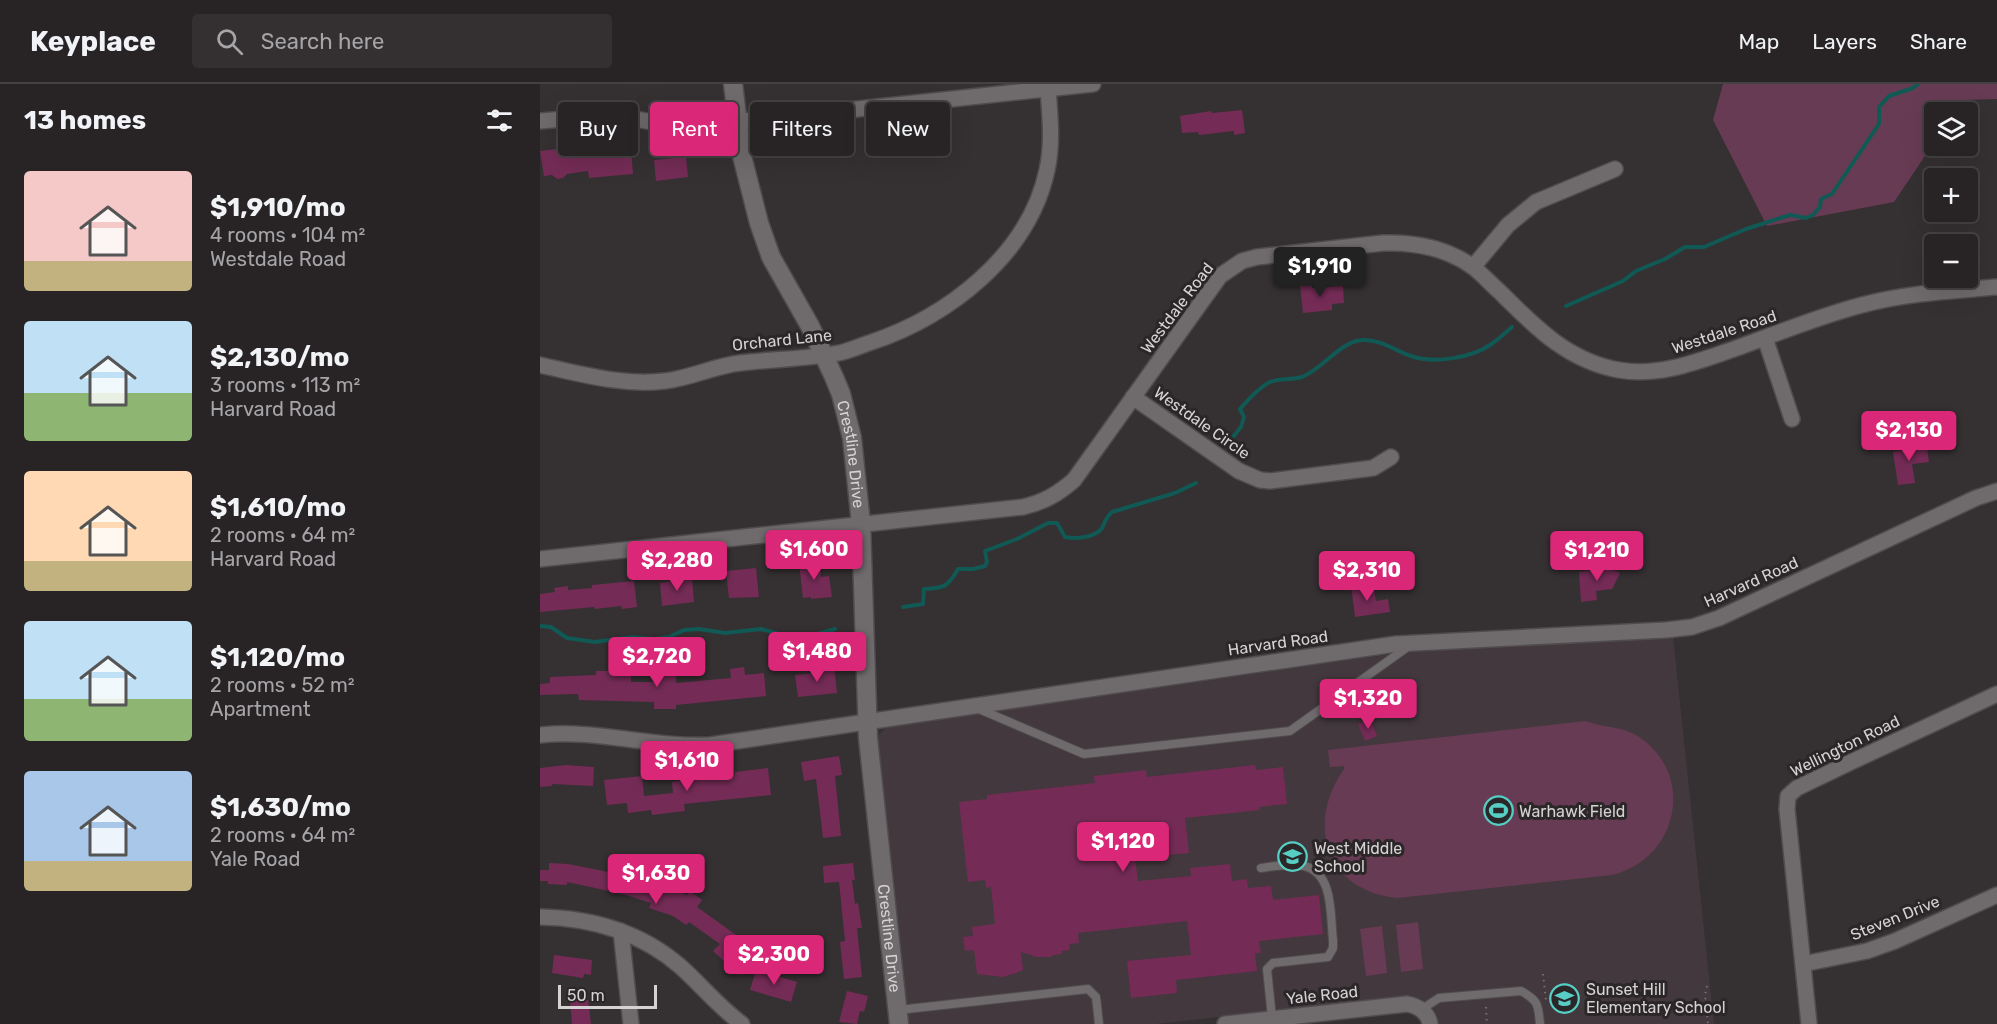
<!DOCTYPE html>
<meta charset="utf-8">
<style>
:root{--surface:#282426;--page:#343032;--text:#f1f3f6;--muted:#a5a4a7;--line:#444143;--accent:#db2777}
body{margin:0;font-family:Rubik,sans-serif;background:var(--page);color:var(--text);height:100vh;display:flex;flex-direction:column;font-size:22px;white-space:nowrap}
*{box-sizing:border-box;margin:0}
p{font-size:20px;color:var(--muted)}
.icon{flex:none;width:33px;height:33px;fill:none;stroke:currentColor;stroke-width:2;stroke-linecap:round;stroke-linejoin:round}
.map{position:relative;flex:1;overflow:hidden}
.side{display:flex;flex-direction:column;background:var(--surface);width:540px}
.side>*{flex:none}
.hud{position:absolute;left:18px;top:18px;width:570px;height:54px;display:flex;gap:12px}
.tools{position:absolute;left:1384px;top:18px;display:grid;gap:12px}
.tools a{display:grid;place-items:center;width:54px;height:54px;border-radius:6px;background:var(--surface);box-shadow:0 6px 24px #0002,0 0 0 2px var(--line);font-size:30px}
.scale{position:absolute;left:18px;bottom:15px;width:99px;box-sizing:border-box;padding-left:6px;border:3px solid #d6d2d4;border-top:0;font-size:16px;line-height:21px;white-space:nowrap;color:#d6d2d4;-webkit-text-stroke:4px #2b2628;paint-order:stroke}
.price{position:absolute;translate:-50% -51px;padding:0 14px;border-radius:6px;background:var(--accent);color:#fff;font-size:20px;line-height:39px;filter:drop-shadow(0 2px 3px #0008)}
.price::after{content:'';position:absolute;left:50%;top:36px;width:18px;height:14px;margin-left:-9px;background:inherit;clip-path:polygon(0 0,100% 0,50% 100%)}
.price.current{background:#222;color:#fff}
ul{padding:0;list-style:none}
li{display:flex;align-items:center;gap:18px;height:150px;padding:0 24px}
li span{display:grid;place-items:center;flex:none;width:168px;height:120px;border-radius:6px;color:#555}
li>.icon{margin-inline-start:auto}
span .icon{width:72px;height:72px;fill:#fffc;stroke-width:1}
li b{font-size:26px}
h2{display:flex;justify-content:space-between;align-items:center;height:72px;padding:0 24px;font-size:26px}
.pill{padding:0 21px;border-radius:6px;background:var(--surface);box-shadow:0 6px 24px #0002,0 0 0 2px var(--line);font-size:21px;line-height:54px}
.pill.current{background:var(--accent);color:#fff}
header{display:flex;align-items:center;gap:36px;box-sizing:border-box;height:84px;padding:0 30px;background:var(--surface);border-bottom:2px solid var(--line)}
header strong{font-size:28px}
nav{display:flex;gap:33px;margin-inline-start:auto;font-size:21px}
.search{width:420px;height:54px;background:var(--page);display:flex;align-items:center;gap:15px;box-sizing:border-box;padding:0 21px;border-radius:6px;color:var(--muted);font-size:22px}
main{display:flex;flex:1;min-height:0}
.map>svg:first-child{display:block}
.built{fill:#43383d}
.green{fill:#683b54}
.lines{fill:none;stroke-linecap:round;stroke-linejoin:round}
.stream{stroke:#105954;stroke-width:4}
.building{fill:#742c56}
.service-casing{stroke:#504c4e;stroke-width:10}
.minor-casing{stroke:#504c4e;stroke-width:18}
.tertiary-casing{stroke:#504c4e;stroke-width:21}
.path{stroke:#746f71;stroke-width:2;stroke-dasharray:1.5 4.5;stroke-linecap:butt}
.service{stroke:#6f6a6c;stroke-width:8}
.minor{stroke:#6f6a6c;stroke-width:15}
.tertiary{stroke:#6f6a6c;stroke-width:18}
.labels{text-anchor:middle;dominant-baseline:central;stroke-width:6;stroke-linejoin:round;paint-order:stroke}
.street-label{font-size:16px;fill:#d6d2d4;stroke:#2b2628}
.poi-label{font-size:16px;fill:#d6d2d4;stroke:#2b2628;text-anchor:start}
</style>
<header>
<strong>Keyplace</strong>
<div class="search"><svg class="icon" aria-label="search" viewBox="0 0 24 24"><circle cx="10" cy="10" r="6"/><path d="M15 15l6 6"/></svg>Search here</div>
<nav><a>Map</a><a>Layers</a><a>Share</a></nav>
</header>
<main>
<section class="side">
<h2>13 homes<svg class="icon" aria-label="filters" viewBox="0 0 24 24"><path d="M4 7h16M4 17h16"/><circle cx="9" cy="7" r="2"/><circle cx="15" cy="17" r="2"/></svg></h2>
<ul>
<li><span style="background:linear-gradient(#f6c9c9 75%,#c2b280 0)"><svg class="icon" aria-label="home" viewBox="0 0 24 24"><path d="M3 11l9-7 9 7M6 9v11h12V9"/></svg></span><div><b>$1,910/mo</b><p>4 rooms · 104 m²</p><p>Westdale Road</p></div></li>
<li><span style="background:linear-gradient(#bfe0f5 60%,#8fb573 0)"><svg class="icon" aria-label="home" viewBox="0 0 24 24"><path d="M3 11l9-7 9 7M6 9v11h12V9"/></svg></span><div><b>$2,130/mo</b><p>3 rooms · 113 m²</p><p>Harvard Road</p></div></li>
<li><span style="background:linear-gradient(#ffd9b3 75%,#c2b280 0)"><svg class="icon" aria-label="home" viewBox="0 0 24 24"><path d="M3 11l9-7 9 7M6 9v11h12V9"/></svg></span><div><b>$1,610/mo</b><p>2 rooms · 64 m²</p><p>Harvard Road</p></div></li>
<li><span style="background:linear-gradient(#bfe0f5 65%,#8fb573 0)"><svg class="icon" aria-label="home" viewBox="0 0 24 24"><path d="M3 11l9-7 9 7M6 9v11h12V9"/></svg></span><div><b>$1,120/mo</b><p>2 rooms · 52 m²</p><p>Apartment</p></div></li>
<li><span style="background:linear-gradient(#a9c7e8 75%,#c2b280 0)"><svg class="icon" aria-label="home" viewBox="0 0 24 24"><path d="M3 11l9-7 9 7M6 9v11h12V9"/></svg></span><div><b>$1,630/mo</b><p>2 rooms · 64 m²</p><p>Yale Road</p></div></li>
</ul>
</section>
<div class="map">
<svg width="1457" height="940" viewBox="0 0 1457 940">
<rect width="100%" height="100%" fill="#353032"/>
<polygon class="built" points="1133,553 1174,940 899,940 898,932 892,922 882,915 869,912 616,940 367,940 338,658 339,651 347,643 874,567"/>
<g class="green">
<polygon points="1183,0 1457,0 1457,15 1423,16 1415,28 1395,28 1395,57 1354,118 1227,142 1173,36"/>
<path d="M1046,637c22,9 39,3 60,21 50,42 27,119 -34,133l-215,23c-71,-7 -92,-74 -53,-129v-3l-14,1 -2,-17z"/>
<polygon points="878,838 883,885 861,888 856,841"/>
<polygon points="842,842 847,889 826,892 820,845"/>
</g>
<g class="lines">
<g class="stream">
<polyline points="1026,222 1083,197 1096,187 1125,175 1145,163 1164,163 1206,145 1250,131 1266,134 1273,131 1280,123 1281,115 1292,110 1339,40 1339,23 1349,12 1373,4 1378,0"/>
<path d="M689,358l12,-15 3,-10 -4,-8c8,-9 18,-21 30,-27 10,-4 22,-2 32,-5 21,-8 39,-37 62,-37 19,0 31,11 47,16 22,8 60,2 79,-11 8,-5 15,-12 22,-18"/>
<path d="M363,523l20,-3 1,-15c20,-1 24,-2 34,-20h15l12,-3 2,-4 -2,-11 32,-12 31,-16h9l8,14c10,2 30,1 37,-9 4,-7 3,-10 10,-16l63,-19 21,-10"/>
<polyline points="0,542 11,543 27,554 55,558 92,553 115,555 129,553 144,546 159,545 185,549 221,545 243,551 274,551 295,545"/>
</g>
</g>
<g class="building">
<polygon points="702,26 705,49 694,51 694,47 659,51 658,48 642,49 640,32 671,27 672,29"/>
<polygon points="35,63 35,66 70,63 70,67 91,65 93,90 49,94 48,87 27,90 23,94 17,95 12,91 4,92 0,67"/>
<polygon points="146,73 148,93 116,97 114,76"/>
<polygon points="760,200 772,200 772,204 803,202 804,219 792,220 792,226 763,229"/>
<polygon points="1377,359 1378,364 1387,363 1389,378 1372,380 1375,399 1358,401 1353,368 1366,366 1365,361"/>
<polygon points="280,477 281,493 289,492 292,513 271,515 271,513 263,514 259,480"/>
<polygon points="1060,480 1080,489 1072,505 1056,507 1057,516 1041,518 1039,488 1058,486"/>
<polygon points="216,484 219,513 189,514 186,487"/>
<polygon points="152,494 154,518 122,522 120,499"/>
<polygon points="94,497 97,523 82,525 81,522 55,525 54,523 0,528 0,510 15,508 14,504 28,502 28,506 52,504 52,501"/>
<polygon points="825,499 826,506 834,505 836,517 848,515 850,528 815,533 811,501"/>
<polygon points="294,581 297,609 258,613 255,591 282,588 282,582"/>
<polygon points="204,583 205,591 224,589 226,612 136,621 136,625 114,625 114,618 39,616 38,610 0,611 0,600 10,599 10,593 56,591 56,587 91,587 91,598 115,598 115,591 136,591 136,599 191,594 190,585"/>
<polygon points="830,635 837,652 825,657 818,640"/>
<polygon points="299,672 302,691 295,692 301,752 283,754 276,695 264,697 261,678"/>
<polygon points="26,681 54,683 53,702 12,700 12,702 0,703 0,684"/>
<polygon points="715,681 716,686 743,683 747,720 719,723 720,726 645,734 649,769 595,774 598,797 651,792 650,784 690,780 692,797 707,795 708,804 731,802 733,816 779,811 783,850 719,857 721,869 715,869 717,887 636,896 637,909 591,914 587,877 651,871 647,837 538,849 539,859 529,860 530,866 521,867 522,870 512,871 512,873 497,873 481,868 483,886 476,889 463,893 437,890 434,866 425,867 423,853 433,852 432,843 455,840 451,803 446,804 445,796 428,798 419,718 447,715 447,711 555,699 554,692 606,686 607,693"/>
<polygon points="228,684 231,711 144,720 145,727 112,731 111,726 88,729 87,719 67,721 64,696 102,692 104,712 133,709 132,698 195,691 195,688"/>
<polygon points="9,779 28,780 89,792 147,811 150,807 162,816 157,823 199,853 195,856 214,874 199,891 173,867 180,860 149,838 146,841 133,832 109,824 111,819 83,810 27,798 27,801 8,800 8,797 0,797 0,786 9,786"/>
<polygon points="313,779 315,796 312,796 315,820 318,819 322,844 317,844 322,893 304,895 300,858 305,857 299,798 284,799 283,782"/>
<polygon points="14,871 52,876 51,891 44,890 43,894 12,889"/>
<polygon points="216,886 257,898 251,918 210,906"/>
<polygon points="307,907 328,912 324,928 320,927 317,940 299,938"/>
<polygon points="48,916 51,940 32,940 30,917"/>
</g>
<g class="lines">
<defs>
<g id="service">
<polyline points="439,625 544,670 750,647 869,562"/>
<path d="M721,784c14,-2 29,-5 43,-2 30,7 26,49 29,74v8l-5,9 -55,6 -6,6 5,49"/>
<path d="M882,925l17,-11 82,-7c18,10 17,14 19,33"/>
<polyline points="358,926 548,905 556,913 559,940"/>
</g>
<g id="minor">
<polyline points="0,37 72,31 124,40 157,42 553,0"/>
<polyline points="933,183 968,141 996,118 1075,85"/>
<polyline points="1225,254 1252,335"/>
<path d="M0,281c41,9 82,21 125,16 26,-3 49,-15 75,-18 33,-4 67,-4 99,-10 10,-2 21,-7 30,-10 79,-26 160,-88 178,-173 6,-27 3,-54 1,-81"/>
<polyline points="593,313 699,387 720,396 730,397 833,384 851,373"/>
<path d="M0,475l483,-52c21,-5 35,-13 51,-27l146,-204 22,-15 15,-4 126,-14c32,-1 64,5 90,24 10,8 18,17 27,25 35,35 68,69 119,78 40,7 77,-8 115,-21 42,-15 85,-33 128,-44 44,-12 90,-14 135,-18"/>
<path d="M0,651c59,-6 112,13 170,10l686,-101 270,-14 26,-3 27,-9 257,-120 21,-7"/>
<path d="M0,833c52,1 101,15 141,50 21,19 38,40 61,57"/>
<polyline points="81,847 91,940"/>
<polyline points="1263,880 1327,867 1355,857 1457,811"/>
<path d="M685,940l182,-20c11,2 21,8 23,20"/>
<polyline points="1269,940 1247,725 1248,712 1257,704 1311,678 1457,610"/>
</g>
<g id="tertiary">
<path id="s1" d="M193,0l9,72 17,67 12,34 39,69 24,51 7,17 11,44 9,86 7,214 31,286"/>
</g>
</defs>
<use href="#service" class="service-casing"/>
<use href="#minor" class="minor-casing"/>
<use href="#tertiary" class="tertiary-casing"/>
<g class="path">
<polyline points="1003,890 1006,916"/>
<polyline points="1167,902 1165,911 1168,940"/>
<polyline points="946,923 947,940"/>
</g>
<use href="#service" class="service"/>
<use href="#minor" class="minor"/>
<use href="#tertiary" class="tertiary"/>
</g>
<defs>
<symbol id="stadium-ring" viewBox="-11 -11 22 22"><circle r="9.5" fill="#2b2628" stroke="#56cec4" stroke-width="1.5"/><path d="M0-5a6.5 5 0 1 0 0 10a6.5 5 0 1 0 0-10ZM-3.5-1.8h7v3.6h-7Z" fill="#56cec4"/></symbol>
<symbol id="school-ring" viewBox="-11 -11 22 22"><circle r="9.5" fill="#2b2628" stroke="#56cec4" stroke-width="1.5"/><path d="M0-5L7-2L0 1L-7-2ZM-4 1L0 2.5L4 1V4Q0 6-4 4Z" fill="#56cec4"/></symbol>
</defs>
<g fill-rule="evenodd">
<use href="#stadium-ring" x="942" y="710" width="33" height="33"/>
<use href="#school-ring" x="736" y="756" width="33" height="33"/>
<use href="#school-ring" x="1008" y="898" width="33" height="33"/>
</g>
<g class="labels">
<g class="street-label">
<text transform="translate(637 224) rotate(-53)">Westdale Road</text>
<text transform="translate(1184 248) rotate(-18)">Westdale Road</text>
<text transform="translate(242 256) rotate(-6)">Orchard Lane</text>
<text transform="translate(662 339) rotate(35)">Westdale Circle</text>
<text stroke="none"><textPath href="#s1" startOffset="393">Crestline Drive</textPath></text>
<text transform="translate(1211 498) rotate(-24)">Harvard Road</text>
<text transform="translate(738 559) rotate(-8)">Harvard Road</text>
<text transform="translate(1305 662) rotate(-26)">Wellington Road</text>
<text transform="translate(1355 834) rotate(-22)">Steven Drive</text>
<text stroke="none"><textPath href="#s1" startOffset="879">Crestline Drive</textPath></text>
<text transform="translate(782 911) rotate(-6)">Yale Road</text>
</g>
<g class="poi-label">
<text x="979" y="727">Warhawk Field</text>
<text x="774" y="764">West Middle<tspan x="774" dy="18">School</tspan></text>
<text x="1046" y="905">Sunset Hill<tspan x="1046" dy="18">Elementary School</tspan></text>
</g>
</g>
</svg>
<div class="tools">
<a><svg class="icon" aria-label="layers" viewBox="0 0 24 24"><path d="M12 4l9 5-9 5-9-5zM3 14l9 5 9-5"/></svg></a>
<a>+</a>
<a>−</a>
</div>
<div class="scale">50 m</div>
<b class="price current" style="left:780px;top:214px">$1,910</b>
<b class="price" style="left:1369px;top:378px">$2,130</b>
<b class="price" style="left:274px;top:497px">$1,600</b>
<b class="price" style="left:1057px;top:498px">$1,210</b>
<b class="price" style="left:137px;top:508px">$2,280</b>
<b class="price" style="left:827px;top:518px">$2,310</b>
<b class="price" style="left:277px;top:599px">$1,480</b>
<b class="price" style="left:117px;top:604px">$2,720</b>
<b class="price" style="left:828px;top:646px">$1,320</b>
<b class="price" style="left:147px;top:708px">$1,610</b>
<b class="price" style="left:583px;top:789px">$1,120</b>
<b class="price" style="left:116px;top:821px">$1,630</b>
<b class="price" style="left:234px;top:902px">$2,300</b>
<div class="hud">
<a class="pill">Buy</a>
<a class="pill current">Rent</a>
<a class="pill">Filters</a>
<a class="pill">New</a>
</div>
</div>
</main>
